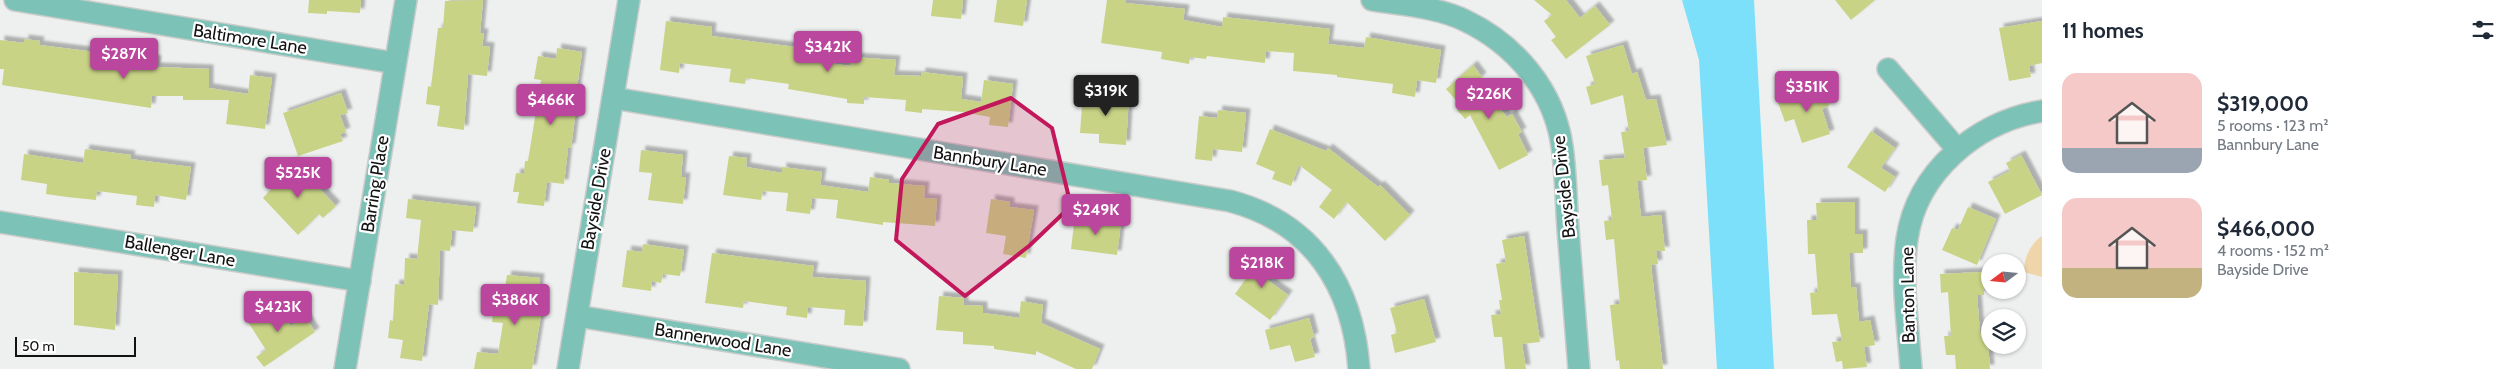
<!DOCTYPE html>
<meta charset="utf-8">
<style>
:root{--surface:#fff;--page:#f6f6f7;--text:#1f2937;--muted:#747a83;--accent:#bb469e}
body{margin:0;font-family:Cabin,sans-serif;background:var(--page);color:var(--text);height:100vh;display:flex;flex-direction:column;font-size:19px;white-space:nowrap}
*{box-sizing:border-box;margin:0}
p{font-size:16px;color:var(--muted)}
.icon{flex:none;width:28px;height:28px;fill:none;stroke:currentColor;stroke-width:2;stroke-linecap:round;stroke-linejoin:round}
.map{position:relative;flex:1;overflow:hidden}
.sheet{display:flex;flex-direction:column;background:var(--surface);width:475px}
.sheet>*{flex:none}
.needle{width:32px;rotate:254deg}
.controls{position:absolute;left:1981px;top:254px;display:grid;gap:10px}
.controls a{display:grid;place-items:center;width:45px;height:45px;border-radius:50%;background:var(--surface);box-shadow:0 1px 4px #0004;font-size:25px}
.scale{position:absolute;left:15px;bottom:12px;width:121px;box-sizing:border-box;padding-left:5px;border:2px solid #111211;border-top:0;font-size:14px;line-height:18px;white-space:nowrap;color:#111211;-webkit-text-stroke:4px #fff;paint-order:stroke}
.price{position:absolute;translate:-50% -42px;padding:0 11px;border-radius:5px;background:var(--accent);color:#fff;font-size:16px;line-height:32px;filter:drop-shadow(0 1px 2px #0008)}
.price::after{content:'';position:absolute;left:50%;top:30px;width:15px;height:11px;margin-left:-8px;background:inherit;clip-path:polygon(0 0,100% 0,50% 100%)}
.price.on{background:#222;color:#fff}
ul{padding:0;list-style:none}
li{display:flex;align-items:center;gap:15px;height:125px;padding:0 20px}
li span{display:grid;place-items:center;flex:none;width:140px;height:100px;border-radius:15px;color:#555}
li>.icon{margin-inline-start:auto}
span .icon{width:60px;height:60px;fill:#fffc;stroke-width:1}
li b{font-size:21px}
h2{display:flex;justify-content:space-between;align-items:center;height:60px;padding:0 20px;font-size:21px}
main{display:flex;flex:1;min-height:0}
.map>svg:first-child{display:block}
.green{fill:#efd5a9}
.water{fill:#7de0fa}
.building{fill:#c9d386;filter:url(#shadow)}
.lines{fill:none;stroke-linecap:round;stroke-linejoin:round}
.minor-casing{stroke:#cacccb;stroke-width:24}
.minor{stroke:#7dc2b6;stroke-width:21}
.marked{fill:#c2185b;fill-opacity:0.2;stroke:#c2185b;stroke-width:4;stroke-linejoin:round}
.labels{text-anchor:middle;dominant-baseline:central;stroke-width:4.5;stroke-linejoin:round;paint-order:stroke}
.street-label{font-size:18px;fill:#111211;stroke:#fff}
</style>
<main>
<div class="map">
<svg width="2042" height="369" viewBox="0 0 2042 369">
<defs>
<filter id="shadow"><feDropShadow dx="4.5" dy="-4.5" stdDeviation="1" flood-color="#0004"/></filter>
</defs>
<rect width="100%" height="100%" fill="#edf0ee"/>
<path class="green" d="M2042,236v41l-18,-5c0,-14 6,-28 18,-36z"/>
<polygon class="water" points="1682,0 1754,0 1774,369 1717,369 1699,60"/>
<g class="building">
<polygon points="309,0 361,0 360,13 327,11 327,14 308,13"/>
<polygon points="483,0 480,33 484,33 482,46 490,47 487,76 468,74 464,130 437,126 440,106 426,104 428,86 431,87 438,28 443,28 445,1"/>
<polygon points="933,0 963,0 961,19 931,16"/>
<polygon points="997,0 1027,0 1023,26 994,22"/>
<polygon points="1107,0 1126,0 1125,3 1185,9 1183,20 1222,27 1223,17 1330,29 1328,44 1364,48 1366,37 1441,50 1436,83 1417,80 1415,97 1392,93 1393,84 1337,77 1337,75 1293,71 1294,53 1266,51 1265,63 1207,56 1206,59 1190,57 1189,64 1161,59 1162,52 1101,43"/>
<polygon points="1534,0 1566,0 1580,18 1595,6 1610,25 1566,59 1551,40 1556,37 1544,21 1552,15"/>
<polygon points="1835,0 1875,0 1851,20"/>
<polygon points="666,21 712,27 711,36 795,47 796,40 818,44 815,61 850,66 851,57 896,60 894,75 921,76 921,72 963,77 961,99 981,102 984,80 1013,84 1008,127 989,125 990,117 962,112 922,109 922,113 905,111 906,100 864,97 864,104 847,103 847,99 788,89 789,84 746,78 745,84 729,82 731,69 680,63 679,73 660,70"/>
<polygon points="2042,21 2042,63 2029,66 2031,77 2009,81 1999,28"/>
<polygon points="24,39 40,41 39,45 95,52 94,58 131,63 132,57 157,60 156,67 209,69 209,88 248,94 250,75 272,78 265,129 226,124 229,100 183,100 183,96 152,96 151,108 2,85 4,69 0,69 0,40 24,43"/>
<polygon points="1623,45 1632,74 1637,72 1646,100 1656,99 1667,145 1643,148 1647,180 1637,181 1641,217 1661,215 1665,251 1656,251 1658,264 1651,265 1663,369 1620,369 1619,360 1616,361 1610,305 1620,304 1614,239 1606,240 1604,221 1612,220 1608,185 1602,186 1599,160 1625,158 1621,132 1629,131 1623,95 1591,105 1586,87 1595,84 1586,56"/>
<polygon points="557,48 582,52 574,108 576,109 574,125 571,148 568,148 564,184 547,182 544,206 517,203 519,192 513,192 516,173 524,174 525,161 528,161 541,80 534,79 538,56 556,59"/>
<polygon points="1473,65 1482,77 1476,82 1507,117 1512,114 1522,132 1518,134 1528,155 1499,170 1470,115 1465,119 1457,110 1461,106 1446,89"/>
<polygon points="1822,85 1829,106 1822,109 1830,134 1802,143 1794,119 1785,122 1777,100"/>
<polygon points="1083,92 1129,95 1126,145 1099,143 1099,134 1080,133"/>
<polygon points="341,93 348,113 340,115 346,132 340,134 343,141 298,156 283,113"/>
<polygon points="1218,110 1246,113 1242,152 1213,149 1212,161 1195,159 1199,116 1217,118"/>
<polygon points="1270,129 1326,151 1328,148 1378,187 1380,185 1410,215 1385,241 1347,202 1334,219 1319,207 1332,190 1299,165 1291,186 1272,179 1275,172 1256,164"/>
<polygon points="1871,131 1895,148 1881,168 1895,177 1885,192 1847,167"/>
<polygon points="85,149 131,155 130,159 191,167 186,200 155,195 154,207 136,205 137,196 97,191 96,200 67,197 46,194 47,184 21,180 24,154 83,163"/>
<polygon points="641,150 683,155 681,177 686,177 683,204 648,200 652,173 639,172"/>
<polygon points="2021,155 2042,195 2005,214 1988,182 2010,171 2006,163"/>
<polygon points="729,156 747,158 746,167 782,173 782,167 822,172 820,185 868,192 870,177 889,180 889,183 925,186 924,198 937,199 935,226 883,222 883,225 836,218 838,200 812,198 810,214 786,211 788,193 763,191 761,200 723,195"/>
<polygon points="293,161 336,206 323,218 319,214 298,235 263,198 273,187 270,183"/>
<polygon points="408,199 476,207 473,232 452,230 450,251 440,250 438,305 429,304 422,361 400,358 403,340 388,338 390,320 393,321 395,284 404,285 405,258 417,259 421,220 406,218"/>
<polygon points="991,199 1010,202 1010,207 1034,210 1026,258 1003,254 1006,236 986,233"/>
<polygon points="1855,202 1855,234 1863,234 1863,253 1849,253 1851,288 1856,287 1859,322 1870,320 1875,345 1864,347 1867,367 1843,369 1842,361 1836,362 1832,342 1842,341 1837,314 1812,315 1810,293 1818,292 1815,254 1808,254 1807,220 1817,220 1816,203"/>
<polygon points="1968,207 1996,219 1977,265 1942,250 1952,228 1958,230"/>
<polygon points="1075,216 1121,222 1117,255 1071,249"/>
<polygon points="1524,236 1540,342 1522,344 1526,369 1505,369 1502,337 1494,337 1491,315 1501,314 1499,300 1502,300 1496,264 1506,262 1502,240"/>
<polygon points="643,244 684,250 680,276 663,274 661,283 652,281 651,291 622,287 627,250 642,252"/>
<polygon points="712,253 814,266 812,277 866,281 863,326 844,325 845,310 808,307 807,318 786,315 787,307 744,301 743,308 705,303"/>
<polygon points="1264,254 1278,264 1266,279 1288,295 1270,320 1235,294"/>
<polygon points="74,272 118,275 115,330 74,325"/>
<polygon points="1983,272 1984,295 1977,295 1980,333 1987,332 1990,369 1956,369 1955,355 1946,355 1944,336 1951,336 1948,292 1941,293 1940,274"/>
<polygon points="507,275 540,278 537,308 542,309 532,369 474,369 477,352 498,354 503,323 492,322 495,293 504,294"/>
<polygon points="939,296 964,298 964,305 983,306 983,313 1019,318 1021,301 1043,305 1041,323 1100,349 1092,369 1076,369 1036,351 1036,355 994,349 994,346 963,344 963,332 936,330"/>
<polygon points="1424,299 1436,342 1395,353 1391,335 1397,333 1390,308"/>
<polygon points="276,303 291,326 305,316 315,332 264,367 256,357 266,350 248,322"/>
<polygon points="1309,318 1314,337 1310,339 1315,357 1295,362 1290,345 1270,350 1265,330"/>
</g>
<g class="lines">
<defs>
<g id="minor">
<polyline points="15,0 395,63"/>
<path d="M1372,0c30,5 65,7 92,20 51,24 90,70 98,126 4,27 4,56 6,83 4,47 7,93 11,140"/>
<polyline points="1888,69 1957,149"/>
<path d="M613,98l617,103c83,22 123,85 129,168"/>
<polyline points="0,222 360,281"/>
<polyline points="577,316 899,369"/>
<polyline points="345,369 406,0"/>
<polyline points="568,369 629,0"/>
<path d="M1911,369c-3,-43 -10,-87 -4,-130 10,-68 70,-117 135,-128"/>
</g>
</defs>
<use href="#minor" class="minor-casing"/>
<use href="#minor" class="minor"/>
</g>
<path class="marked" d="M1011,98l41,30 19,78 -42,40 -64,50 -69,-56 6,-61 36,-55z"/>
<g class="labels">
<g class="street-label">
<text transform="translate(250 39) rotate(9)">Baltimore Lane</text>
<text transform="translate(990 161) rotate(9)">Bannbury Lane</text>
<text transform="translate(375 184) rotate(-81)">Barring Place</text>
<text transform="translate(1564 187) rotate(-96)">Bayside Drive</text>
<text transform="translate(596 199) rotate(-80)">Bayside Drive</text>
<text transform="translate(180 251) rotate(10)">Ballenger Lane</text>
<text transform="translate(1908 295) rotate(-91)">Banton Lane</text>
<text transform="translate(723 340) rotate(9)">Bannerwood Lane</text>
</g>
</g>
</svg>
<div class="controls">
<a><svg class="needle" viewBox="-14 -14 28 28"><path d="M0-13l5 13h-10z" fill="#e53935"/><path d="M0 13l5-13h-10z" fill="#747a83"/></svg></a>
<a><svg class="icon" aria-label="layers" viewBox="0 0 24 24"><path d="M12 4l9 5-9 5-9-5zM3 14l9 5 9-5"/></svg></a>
</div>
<div class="scale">50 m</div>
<b class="price" style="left:828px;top:73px">$342K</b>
<b class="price" style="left:124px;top:80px">$287K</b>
<b class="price" style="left:1807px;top:113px">$351K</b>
<b class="price on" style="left:1106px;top:117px">$319K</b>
<b class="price" style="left:1489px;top:120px">$226K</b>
<b class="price" style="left:551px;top:126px">$466K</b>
<b class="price" style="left:298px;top:199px">$525K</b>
<b class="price" style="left:1096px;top:236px">$249K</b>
<b class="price" style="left:1262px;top:289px">$218K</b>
<b class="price" style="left:515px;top:326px">$386K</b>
<b class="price" style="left:278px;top:333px">$423K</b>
</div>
<section class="sheet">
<h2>11 homes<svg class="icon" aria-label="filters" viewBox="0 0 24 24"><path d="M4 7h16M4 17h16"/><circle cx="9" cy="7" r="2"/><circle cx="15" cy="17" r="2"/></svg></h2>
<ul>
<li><span style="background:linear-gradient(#f6c9c9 75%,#9aa5b1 0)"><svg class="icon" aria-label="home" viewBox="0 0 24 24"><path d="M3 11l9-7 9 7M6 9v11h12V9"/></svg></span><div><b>$319,000</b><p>5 rooms · 123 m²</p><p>Bannbury Lane</p></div></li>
<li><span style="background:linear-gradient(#f6c9c9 70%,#c2b280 0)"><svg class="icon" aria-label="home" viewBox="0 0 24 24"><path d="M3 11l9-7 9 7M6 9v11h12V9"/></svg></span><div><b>$466,000</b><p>4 rooms · 152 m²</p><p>Bayside Drive</p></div></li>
</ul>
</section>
</main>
